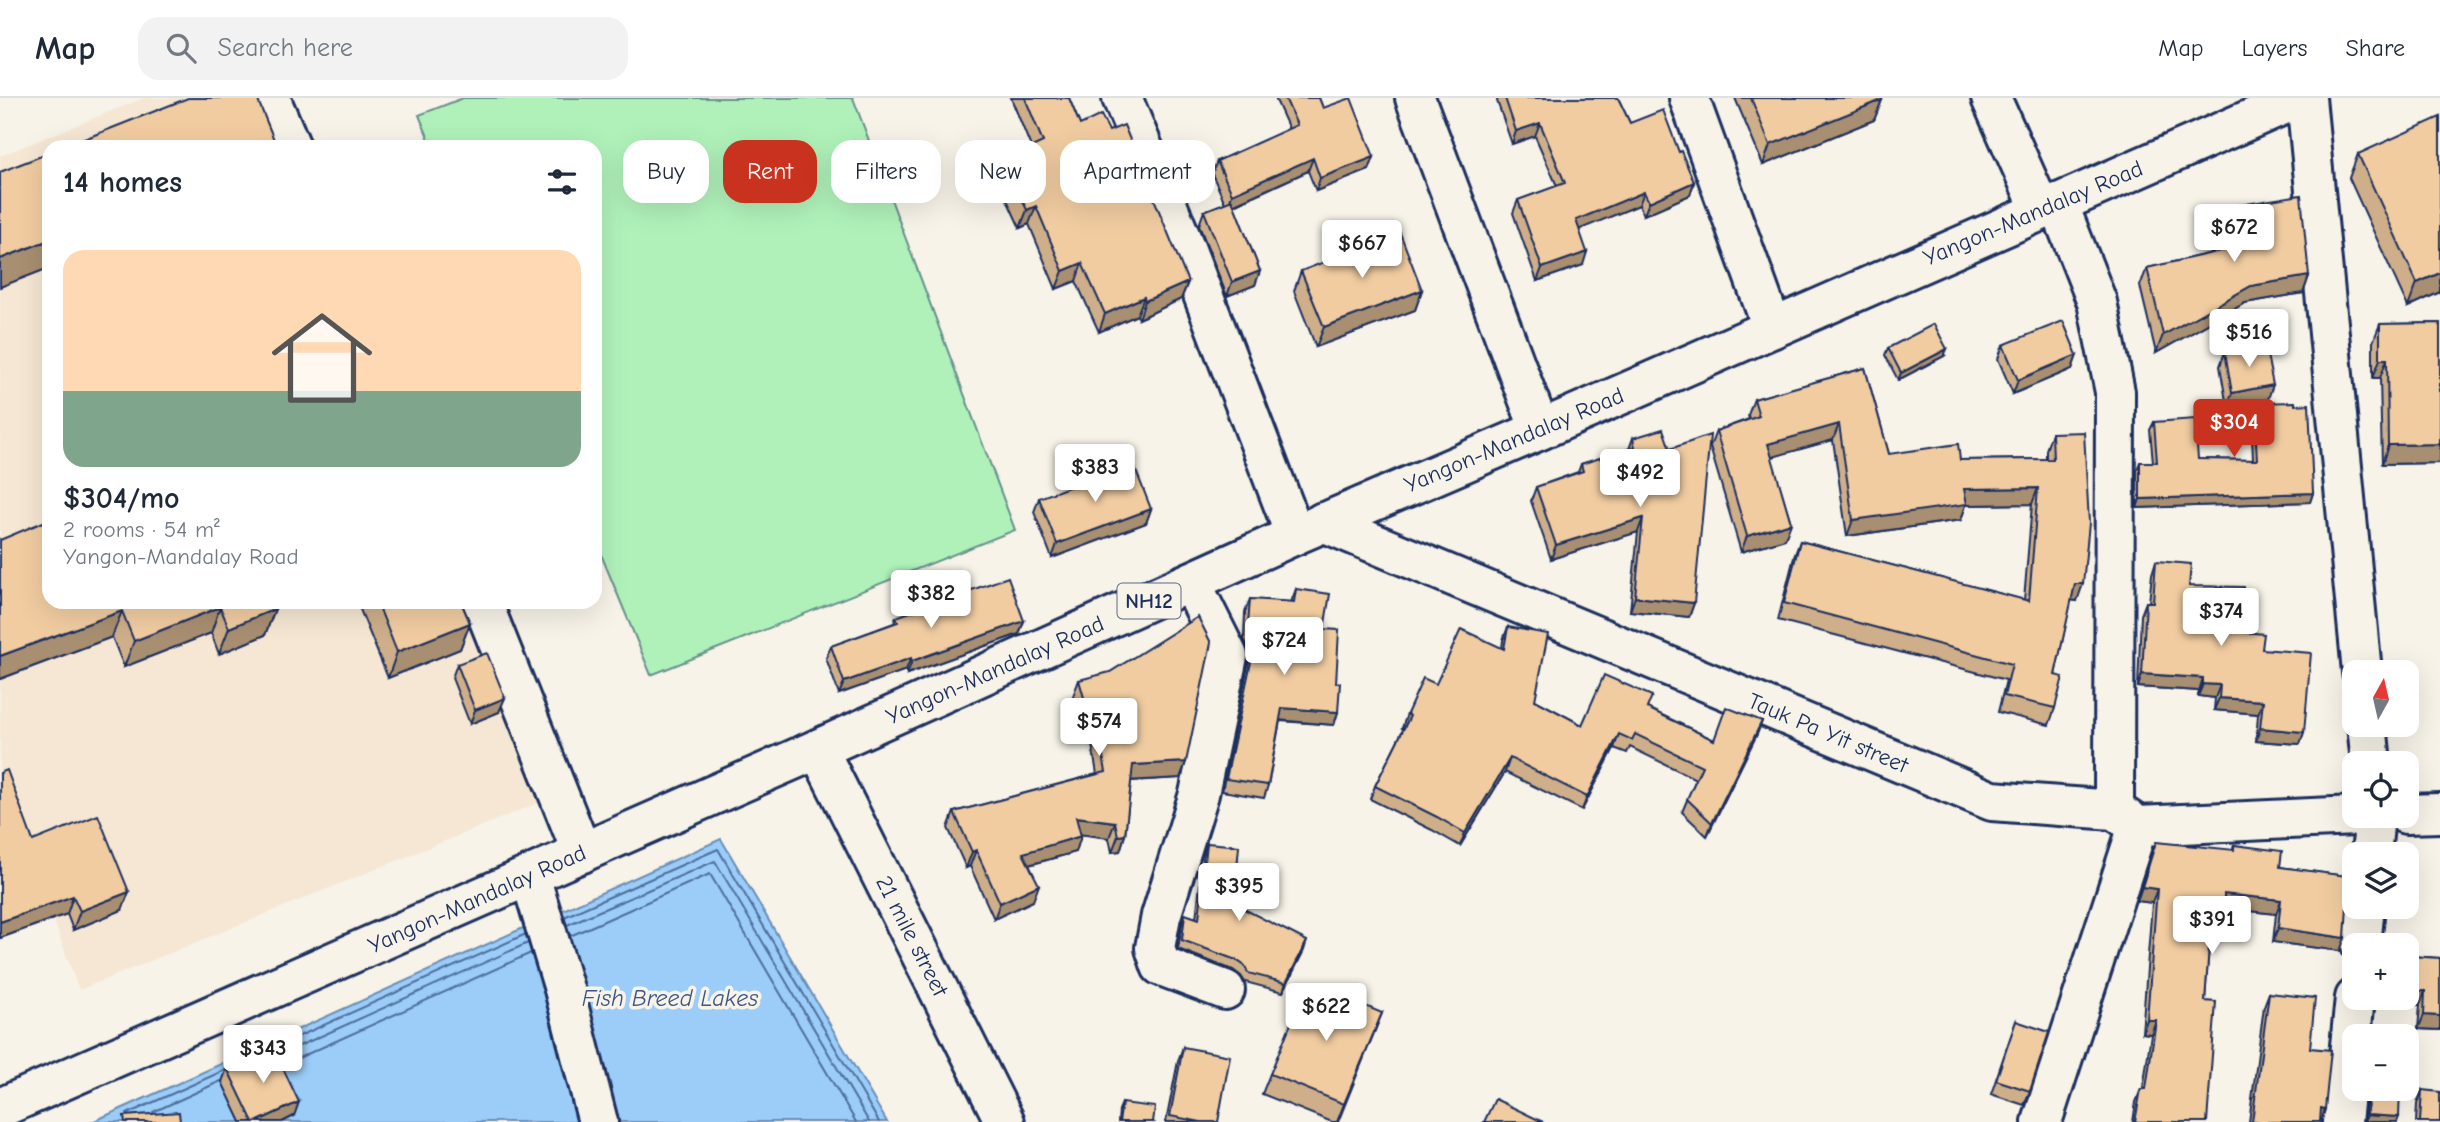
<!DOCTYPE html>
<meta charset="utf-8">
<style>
:root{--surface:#fff;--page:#f2f2f3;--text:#1f2937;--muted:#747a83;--line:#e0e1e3;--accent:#c8321e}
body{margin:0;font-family:"Comic Neue",sans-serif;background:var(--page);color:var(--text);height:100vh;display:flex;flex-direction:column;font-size:26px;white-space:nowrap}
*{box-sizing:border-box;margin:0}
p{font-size:23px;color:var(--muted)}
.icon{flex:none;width:38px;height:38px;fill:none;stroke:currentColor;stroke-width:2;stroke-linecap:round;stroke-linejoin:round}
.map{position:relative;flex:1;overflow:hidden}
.details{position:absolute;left:42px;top:42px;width:560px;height:469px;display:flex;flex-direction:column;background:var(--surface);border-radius:21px;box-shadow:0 7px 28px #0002}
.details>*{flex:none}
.banner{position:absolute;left:623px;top:42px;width:665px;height:63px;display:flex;gap:14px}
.needle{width:46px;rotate:8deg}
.controls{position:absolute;left:2342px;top:562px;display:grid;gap:14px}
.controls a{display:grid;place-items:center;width:77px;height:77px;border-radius:14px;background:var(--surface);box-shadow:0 7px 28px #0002;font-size:35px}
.price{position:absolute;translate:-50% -60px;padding:0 16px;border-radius:7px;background:#fff;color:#222;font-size:23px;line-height:46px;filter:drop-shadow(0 2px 4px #0008)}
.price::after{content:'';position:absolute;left:50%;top:42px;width:21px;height:16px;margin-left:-10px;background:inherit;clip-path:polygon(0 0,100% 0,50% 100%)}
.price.active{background:var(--accent);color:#fff}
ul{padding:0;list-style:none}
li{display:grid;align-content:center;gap:14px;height:371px;padding:0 21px}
li span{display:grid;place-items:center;height:217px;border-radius:21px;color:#555}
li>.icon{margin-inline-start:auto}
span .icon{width:126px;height:126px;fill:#fffc;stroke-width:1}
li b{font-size:30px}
h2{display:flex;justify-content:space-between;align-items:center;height:84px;padding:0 21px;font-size:30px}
.chip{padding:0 24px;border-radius:21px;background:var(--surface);box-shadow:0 7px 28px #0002;font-size:24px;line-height:63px}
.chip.active{background:var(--accent);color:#fff}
header{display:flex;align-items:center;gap:42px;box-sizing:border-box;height:98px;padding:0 35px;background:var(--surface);border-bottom:2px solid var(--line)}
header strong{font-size:33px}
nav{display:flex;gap:38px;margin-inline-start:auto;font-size:24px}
.search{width:490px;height:63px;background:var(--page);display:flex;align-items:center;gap:18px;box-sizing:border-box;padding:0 24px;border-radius:21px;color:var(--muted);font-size:26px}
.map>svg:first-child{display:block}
.built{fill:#f5e7d3}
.green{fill:#b0f1b9;stroke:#66908c;stroke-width:2}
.water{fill:#9bcdf8;stroke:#688eba;stroke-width:2}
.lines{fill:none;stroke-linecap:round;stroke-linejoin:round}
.shore{stroke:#4e6e9c;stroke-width:2}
.minor-casing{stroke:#1b2f5e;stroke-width:44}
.highway-casing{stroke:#1b2f5e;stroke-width:44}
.minor{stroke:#f7f3e8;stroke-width:38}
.highway{stroke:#f7f3e8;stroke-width:38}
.wall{fill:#cfaf8a;stroke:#1b2f5e;stroke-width:2}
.shaded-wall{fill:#a98f71;stroke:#1b2f5e;stroke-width:2}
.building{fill:#f1cca1;stroke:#1b2f5e;stroke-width:2}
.labels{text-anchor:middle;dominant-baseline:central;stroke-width:7;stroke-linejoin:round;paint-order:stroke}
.shield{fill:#f7f3e8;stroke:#5d6a87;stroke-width:2}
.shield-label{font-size:21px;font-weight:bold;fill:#1b2f5e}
.street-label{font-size:23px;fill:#1b2f5e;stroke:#f7f3e8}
.water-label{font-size:24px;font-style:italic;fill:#3b5684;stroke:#f7f3e8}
</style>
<header>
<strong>Map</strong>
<div class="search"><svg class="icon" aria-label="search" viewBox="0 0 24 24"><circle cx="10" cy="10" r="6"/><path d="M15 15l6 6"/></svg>Search here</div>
<nav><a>Map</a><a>Layers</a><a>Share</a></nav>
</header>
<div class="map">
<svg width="2440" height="1024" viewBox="0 0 2440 1024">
<rect width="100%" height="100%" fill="#f7f3e8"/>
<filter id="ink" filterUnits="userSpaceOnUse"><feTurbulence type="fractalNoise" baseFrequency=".0143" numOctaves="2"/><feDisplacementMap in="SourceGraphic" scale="14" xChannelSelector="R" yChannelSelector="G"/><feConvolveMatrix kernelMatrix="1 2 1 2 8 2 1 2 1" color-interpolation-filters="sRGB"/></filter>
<g filter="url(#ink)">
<polygon class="built" points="144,0 246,0 267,49 49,49 49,504 459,504 543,703 79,892 0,675 0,58"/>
<polygon class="green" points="463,0 853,0 1015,432 651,577 595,442 595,49 432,49 419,17"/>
<polygon class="water" points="721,741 887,1024 92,1024"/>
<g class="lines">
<g class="shore">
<polyline points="564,819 718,751 879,1024"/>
<polyline points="567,827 715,763 869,1024"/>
<polyline points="570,838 710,776 856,1024"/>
<polyline points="275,949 526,836"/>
<polyline points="279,957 528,845"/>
<polyline points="283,967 531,855"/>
<polyline points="153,1014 221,983"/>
<polyline points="127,1016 225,972"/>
</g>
<defs>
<g id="minor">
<polyline points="270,0 291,49"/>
<polyline points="1122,0 1184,147 1295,437"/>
<polyline points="1415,0 1540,332"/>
<polyline points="1689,0 1772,229"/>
<polyline points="1991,0 2041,112"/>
<polyline points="2306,0 2362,574"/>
<polyline points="2058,105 2097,204 2115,294 2114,712"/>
<polyline points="1323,424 1992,703 2114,712 2138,728 2356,718"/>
<polyline points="1191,484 1228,558 1199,696 1161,818 1155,850 1161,868 1225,892"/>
<polyline points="482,504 582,755"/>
<polyline points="2367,626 2371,665"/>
<polyline points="818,651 1005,1024"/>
<polyline points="2406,716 2440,715"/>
<polyline points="2371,756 2375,718"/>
<polyline points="530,778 564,891 598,1024"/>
<polyline points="2361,847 2365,808"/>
<polyline points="2042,1024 2138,728"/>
<polyline points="2342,1024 2355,900"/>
</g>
<polyline id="highway" points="0,1010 818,651 1295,437 1540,332 2299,0"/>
</defs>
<use href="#minor" class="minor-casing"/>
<use href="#highway" class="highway-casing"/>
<use href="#minor" class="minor"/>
<use href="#highway" class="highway"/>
</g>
<g class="wall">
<polygon points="1011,0 1069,0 1080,27 1188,184 1181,201 1139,221 1137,217 1099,234 1076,183 1056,191 1029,126 1020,130 997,80 1004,62 1031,49"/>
<polygon points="1275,0 1319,0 1323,10 1374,59 1369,72 1316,93 1308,73 1234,107 1260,173 1255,187 1227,198 1199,127 1204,113 1225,105 1212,76 1217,63 1289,31"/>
<polygon points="1498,0 1618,0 1630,25 1679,54 1694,84 1690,97 1644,117 1639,107 1579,131 1583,167 1537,183 1513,115 1518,102 1557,88 1535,38 1512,46 1497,3"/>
<polygon points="1735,0 1881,0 1882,2 1874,22 1763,67"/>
<polygon points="2358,56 2440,194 2408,209 2349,80"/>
<polygon points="2240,107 2309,178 2303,195 2245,205 2156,255 2140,188 2147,170 2238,149 2234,125"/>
<polygon points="1301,173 1422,192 1415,212 1316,249 1294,193"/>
<polygon points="2440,225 2440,365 2382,366 2380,280 2373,280 2373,244 2380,226"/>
<polygon points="2003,247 2077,257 2072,271 2013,296 1998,261"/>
<polygon points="1888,250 1944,258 1898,282 1885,257"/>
<polygon points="2225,254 2268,301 2227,309 2220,268"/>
<polygon points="1865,270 1889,356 1960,362 2046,361 2046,352 2052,335 2077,503 2071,502 2055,577 2055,610 2049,627 1998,614 2006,582 1778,522 1794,459 1800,443 2024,502 2032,406 1966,407 1961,422 1847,438 1833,342 1771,359 1791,425 1785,441 1741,454 1710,349 1716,333 1749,321 1748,317 1754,301"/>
<polygon points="2254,305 2295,307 2313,395 2310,404 2137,410 2137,372 2140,364 2153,364 2150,332 2154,324 2198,361 2253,362 2251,314"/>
<polygon points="1633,340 1694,505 1689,519 1630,513 1638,434 1551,461 1531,403 1536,389 1578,374 1581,366 1629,351"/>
<polygon points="1039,400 1151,411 1146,425 1052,460 1034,414"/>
<polygon points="0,442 49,504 274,510 275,511 265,537 219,556 211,535 124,569 112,539 0,581"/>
<polygon points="2156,463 2189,488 2262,551 2304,634 2300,646 2256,643 2258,616 2214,612 2215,600 2198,598 2199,593 2138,589 2141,517 2146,504 2149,504 2152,476"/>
<polygon points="1296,491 1324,531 1336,585 1338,614 1334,627 1280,623 1268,687 1264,700 1222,693 1249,563 1248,549 1244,541 1245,514 1250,501 1291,504"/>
<polygon points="357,504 461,504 470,525 460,551 388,580"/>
<polygon points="896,519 1024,523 1019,536 907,576 906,572 839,596 826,560 831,548 894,525"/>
<polygon points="1508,529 1535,602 1582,627 1647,610 1714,642 1762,623 1757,636 1707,738 1682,714 1696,681 1630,649 1627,655 1614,650 1582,712 1505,674 1460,748 1432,732 1370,701 1375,688 1404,630 1402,630 1407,616 1436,586 1502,550 1503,542"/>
<polygon points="457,566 499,614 470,626 452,580"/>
<polygon points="1079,582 1186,664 1180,680 1131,683 1125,737 1120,753 1112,754 1109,740 1081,736 1076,754 1029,767 1033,803 994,821 970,768 966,770 948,730 954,714 1097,676 1090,635 1084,637 1073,598"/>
<polygon points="0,675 33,743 122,812 73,832 67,816 0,840"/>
<polygon points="1207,745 1234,806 1304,852 1283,894 1245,884 1241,878 1233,872 1178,851 1182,826 1185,816 1196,820 1204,754"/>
<polygon points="2234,747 2280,769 2354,779 2354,783 2348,797 2340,853 2273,844 2276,816 2222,810 2219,820 2211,820 2205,903 2207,1024 2133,1024 2136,1004 2141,991 2143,991 2151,936 2142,935 2152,805 2137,803 2151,758 2232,752"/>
<polygon points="2409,858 2440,860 2440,932 2418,931 2420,907 2402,907 2402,900 2406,900 2406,865"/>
<polygon points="2269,895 2310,950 2325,1011 2321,1024 2249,1024 2264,908"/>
<polygon points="1382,915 1338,1024 1332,1024 1262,996 1270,976"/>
<polygon points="2016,923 2030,993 2024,1007 1991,996"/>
<polygon points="1183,949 1218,1024 1166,1024 1178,963"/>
<polygon points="227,970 294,1018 282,1024 241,1024 222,984"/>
<polygon points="2368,990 2400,990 2397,1024 2364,1024"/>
<polygon points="2422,992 2440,1024 2416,1024 2417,1006"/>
<polygon points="1122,1005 1153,1024 1118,1024 1119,1012"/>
</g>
<g class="shaded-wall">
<polygon points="1882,2 1874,22 1763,67 1770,47"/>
<polygon points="1540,25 1535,38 1512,46 1516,33"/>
<polygon points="1374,59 1369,72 1316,93 1320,80"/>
<polygon points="1313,60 1308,73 1228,109 1232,96"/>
<polygon points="1694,84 1690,97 1644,117 1649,104"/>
<polygon points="1644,94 1639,107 1571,135 1576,122"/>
<polygon points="1036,108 1029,126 1020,130 1027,112"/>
<polygon points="49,142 49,170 0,189 0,161"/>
<polygon points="1587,154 1583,167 1537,183 1542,170"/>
<polygon points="1082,165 1076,183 1056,191 1063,173"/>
<polygon points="1260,173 1255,187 1227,198 1232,184"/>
<polygon points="2440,175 2440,194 2408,209 2417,185"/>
<polygon points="2309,178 2303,195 2245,205 2156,255 2163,237 2251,188"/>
<polygon points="1188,184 1181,201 1139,221 1145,203"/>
<polygon points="1422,192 1415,212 1316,249 1324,229"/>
<polygon points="1144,199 1137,217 1099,234 1105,216"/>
<polygon points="1947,251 1944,258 1898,282 1901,275"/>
<polygon points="2077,257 2072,271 2013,296 2018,282"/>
<polygon points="2380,261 2387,261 2380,280 2373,280"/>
<polygon points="2273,287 2268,301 2227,309 2232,295"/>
<polygon points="1839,326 1833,342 1762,362 1768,346"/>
<polygon points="2440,346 2440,365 2382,366 2388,347"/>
<polygon points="2038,390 2032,406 1966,407 1961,422 1847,438 1853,422 1964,391"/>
<polygon points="2313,395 2310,404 2137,410 2140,401"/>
<polygon points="1151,411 1146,425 1052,460 1057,446"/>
<polygon points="1643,420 1638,434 1551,461 1556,447"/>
<polygon points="1791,425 1785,441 1741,454 1747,438"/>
<polygon points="2075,486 2083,486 2077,503 2069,502"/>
<polygon points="1635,499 1694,505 1689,519 1630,513"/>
<polygon points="262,504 288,504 257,516"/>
<polygon points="220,509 211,535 124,569 134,543"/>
<polygon points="275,511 265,537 219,556 229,530"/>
<polygon points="122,513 112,539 0,581 0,558"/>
<polygon points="1024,523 1019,536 907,576 912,563"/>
<polygon points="470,525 460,551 388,580 397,554"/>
<polygon points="911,560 906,572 839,596 844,584"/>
<polygon points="2142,576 2203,580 2199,593 2138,589"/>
<polygon points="2203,586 2220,587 2215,600 2198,598"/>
<polygon points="505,600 499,614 470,626 475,612"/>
<polygon points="2219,600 2263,603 2258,616 2214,612"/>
<polygon points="1282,610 1338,614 1334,627 1277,622"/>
<polygon points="1096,619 1090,635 1084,637 1090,621"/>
<polygon points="1762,623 1757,636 1707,738 1712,725"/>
<polygon points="2260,630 2304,634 2300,646 2256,643"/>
<polygon points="1619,636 1614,650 1582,712 1587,699"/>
<polygon points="1510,660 1505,674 1460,748 1465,735"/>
<polygon points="1186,664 1180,680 1127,683 1133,667"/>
<polygon points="1076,719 1115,724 1109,740 1070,735"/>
<polygon points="1125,737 1120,753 1112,754 1118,738"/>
<polygon points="1081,738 1076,754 1017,770 1023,755"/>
<polygon points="976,752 970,768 966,770 972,754"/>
<polygon points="1039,787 1033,803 994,821 1000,805"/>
<polygon points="2142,789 2157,791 2152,805 2137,803"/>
<polygon points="129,794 122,812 73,832 80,813"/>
<polygon points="2224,796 2281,802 2276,816 2222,810 2219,820 2207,820 2212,806"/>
<polygon points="73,798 67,816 0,840 0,824"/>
<polygon points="2278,830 2345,840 2340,853 2273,844"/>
<polygon points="1307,843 1304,852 1283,894 1286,885"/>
<polygon points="2407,893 2425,893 2420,907 2402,907 2404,900 2406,900"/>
<polygon points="1382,915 1374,935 1337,1024 1344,1006"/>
<polygon points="2424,917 2440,918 2440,932 2418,931"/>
<polygon points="2147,922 2156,922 2151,936 2142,935"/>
<polygon points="299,1004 294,1018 282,1024 256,1024"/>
<polygon points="2321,1010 2325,1011 2321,1024 2317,1024"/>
<polygon points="2367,1017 2399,1019 2397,1024 2364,1024"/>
</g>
<g class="building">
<polygon points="188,0 257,0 277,49 64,49"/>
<polygon points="1025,0 1069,0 1080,27 1101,17 1109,33 1124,27 1188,184 1145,203 1144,199 1105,216 1082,165 1063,173 1036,108 1027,112 1004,62 1043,44"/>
<polygon points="1285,0 1319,0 1323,10 1351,0 1374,59 1320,80 1313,60 1232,96 1217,63 1297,27"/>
<polygon points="1505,0 1618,0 1630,25 1663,12 1679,54 1681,53 1694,84 1649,104 1644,94 1576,122 1587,154 1542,170 1518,102 1565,85 1540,25 1516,33"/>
<polygon points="1751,0 1881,0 1882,2 1770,47"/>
<polygon points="2440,19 2440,175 2417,185 2358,56"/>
<polygon points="49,55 49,142 0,161 0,74"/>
<polygon points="2301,97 2309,178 2251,188 2163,237 2147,170 2247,147 2240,107"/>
<polygon points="1232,102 1260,173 1232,184 1204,113"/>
<polygon points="1400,135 1422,192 1324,229 1301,173"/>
<polygon points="2063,223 2077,257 2018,282 2003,247"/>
<polygon points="2440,225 2440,346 2388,347 2387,261 2380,261 2380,226"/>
<polygon points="1934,226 1947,251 1901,275 1888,250"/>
<polygon points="2265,247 2273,287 2232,295 2225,254"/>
<polygon points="1865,270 1889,356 1958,346 1960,362 2053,361 2052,335 2084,334 2089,425 2083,486 2075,486 2055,577 2063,579 2055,610 2004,598 2012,566 1784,505 1800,443 2029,503 2038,390 1964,391 1967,406 1853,422 1839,326 1768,346 1791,425 1747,438 1716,333 1759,318 1754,301"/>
<polygon points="2295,304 2295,307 2309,306 2313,395 2140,401 2140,364 2157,364 2154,324 2195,321 2198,361 2257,362 2254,305"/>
<polygon points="1663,331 1670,351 1710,337 1694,505 1635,499 1643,420 1556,447 1536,389 1583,373 1581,366 1635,349 1633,340"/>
<polygon points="1133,365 1151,411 1057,446 1039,400"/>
<polygon points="43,424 49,440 49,504 272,504 275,511 229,530 220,509 134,543 122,513 0,558 0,442"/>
<polygon points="2156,463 2191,466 2189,488 2244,489 2244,534 2264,536 2262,551 2311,555 2304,634 2260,630 2263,603 2219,600 2220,587 2203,586 2203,580 2142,576 2146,504 2153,504"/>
<polygon points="1008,479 1024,523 912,563 911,560 844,584 831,548 898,524 896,519"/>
<polygon points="1296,491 1330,496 1324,531 1339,532 1336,585 1340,585 1338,614 1282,610 1268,687 1226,681 1254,550 1252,536 1248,528 1250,501 1294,504"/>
<polygon points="377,504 461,504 470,525 397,554"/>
<polygon points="1198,519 1211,545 1186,664 1133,667 1125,737 1118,738 1115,724 1076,719 1081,738 1023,755 1039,787 1000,805 976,752 972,754 954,714 1106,674 1096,619 1090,621 1079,582 1110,574"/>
<polygon points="1508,529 1548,536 1535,602 1582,627 1604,577 1652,598 1647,610 1714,642 1726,609 1762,623 1712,725 1687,701 1702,668 1635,636 1632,642 1619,636 1587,699 1510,660 1465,735 1437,719 1375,688 1410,618 1407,616 1423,580 1436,586 1461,531 1504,551"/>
<polygon points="487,555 505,600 475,612 457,566"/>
<polygon points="7,672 33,743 98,717 129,794 80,813 73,798 0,824 0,675"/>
<polygon points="2156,744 2234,752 2234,747 2282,753 2280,769 2354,779 2354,782 2348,792 2345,840 2278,830 2281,802 2224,796 2224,807 2212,806 2205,903 2216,904 2207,1024 2135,1024 2141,991 2146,991 2156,922 2147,922 2157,791 2142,789"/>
<polygon points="1207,745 1239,748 1234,806 1307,843 1286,885 1248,875 1245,868 1236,862 1182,842 1185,816 1199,821"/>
<polygon points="2409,858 2440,860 2440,918 2424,917 2425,893 2407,893"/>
<polygon points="1308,884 1382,915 1344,1006 1270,976"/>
<polygon points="2269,895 2315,900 2310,950 2331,952 2325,1011 2321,1010 2320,1024 2252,1024"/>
<polygon points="2016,923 2049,934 2030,993 1996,982"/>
<polygon points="273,949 299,1004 256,1024 253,1024 227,970"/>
<polygon points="1183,949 1230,958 1218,1024 1201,1024 1170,1018"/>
<polygon points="2369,990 2400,990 2399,1019 2367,1017"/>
<polygon points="2422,992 2440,994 2440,1024 2420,1024"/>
<polygon points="1495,1001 1543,1024 1484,1024"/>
<polygon points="1122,1005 1155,1009 1153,1024 1119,1024"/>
<polygon points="179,1014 180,1024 125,1024 124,1018"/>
</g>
</g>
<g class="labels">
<rect class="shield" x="1117.5" y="485.5" width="63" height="35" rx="5"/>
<g class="shield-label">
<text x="1149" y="503">NH12</text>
</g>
<g class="street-label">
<text transform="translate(2033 115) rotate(-23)">Yangon-Mandalay Road</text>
<text transform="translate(1514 342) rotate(-23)">Yangon-Mandalay Road</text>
<text transform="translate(995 572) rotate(-24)">Yangon-Mandalay Road</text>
<text transform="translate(1828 635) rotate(23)">Tauk Pa Yit street</text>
<text transform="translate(477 801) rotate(-24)">Yangon-Mandalay Road</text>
<text transform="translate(912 838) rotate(63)">21 mile street</text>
</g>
<g class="water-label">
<text x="670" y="900">Fish Breed Lakes</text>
</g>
</g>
</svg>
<div class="controls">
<a><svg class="needle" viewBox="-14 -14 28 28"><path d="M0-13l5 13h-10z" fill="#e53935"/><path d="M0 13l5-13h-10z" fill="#747a83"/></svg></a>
<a><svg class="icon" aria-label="locate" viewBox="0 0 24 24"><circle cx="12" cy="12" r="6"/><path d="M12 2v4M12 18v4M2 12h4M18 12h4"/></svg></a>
<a><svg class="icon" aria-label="layers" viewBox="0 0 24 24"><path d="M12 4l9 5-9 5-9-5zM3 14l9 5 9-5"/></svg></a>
<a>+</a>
<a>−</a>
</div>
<b class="price" style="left:2234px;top:166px">$672</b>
<b class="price" style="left:1362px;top:182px">$667</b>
<b class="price" style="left:2249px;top:271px">$516</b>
<b class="price active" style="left:2234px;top:361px">$304</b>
<b class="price" style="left:1095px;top:406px">$383</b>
<b class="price" style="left:1640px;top:411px">$492</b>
<b class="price" style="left:931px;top:532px">$382</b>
<b class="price" style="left:2221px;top:550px">$374</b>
<b class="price" style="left:1284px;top:579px">$724</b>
<b class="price" style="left:1099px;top:660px">$574</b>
<b class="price" style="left:1239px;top:825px">$395</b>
<b class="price" style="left:2212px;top:858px">$391</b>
<b class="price" style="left:1326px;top:945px">$622</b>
<b class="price" style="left:263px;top:987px">$343</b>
<div class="banner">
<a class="chip">Buy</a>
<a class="chip active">Rent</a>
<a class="chip">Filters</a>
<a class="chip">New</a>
<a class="chip">Apartment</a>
</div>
<section class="details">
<h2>14 homes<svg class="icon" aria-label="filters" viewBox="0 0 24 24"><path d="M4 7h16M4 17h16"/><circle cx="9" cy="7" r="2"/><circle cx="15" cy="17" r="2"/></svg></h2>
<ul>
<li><span style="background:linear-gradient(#ffd9b3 65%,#7fa58c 0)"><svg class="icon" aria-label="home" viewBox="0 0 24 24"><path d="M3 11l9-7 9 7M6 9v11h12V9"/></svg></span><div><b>$304/mo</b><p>2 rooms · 54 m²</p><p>Yangon-Mandalay Road</p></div></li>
</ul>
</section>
</div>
